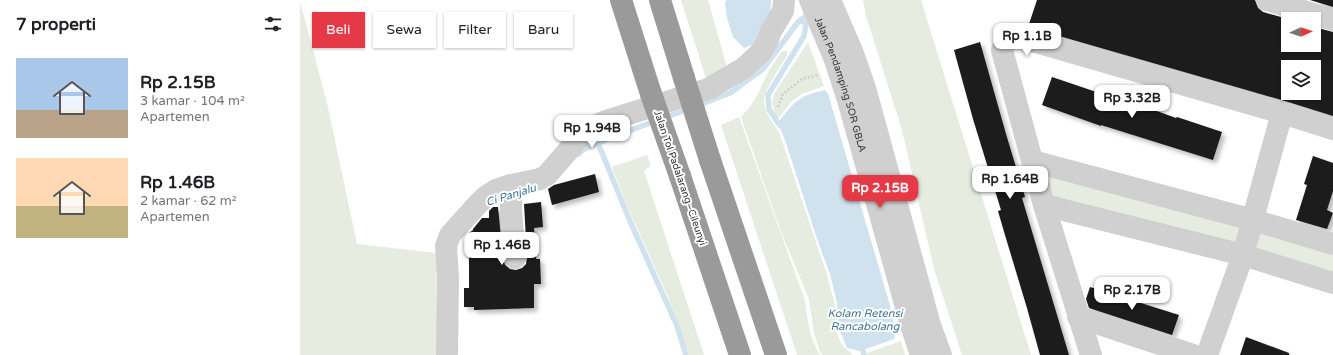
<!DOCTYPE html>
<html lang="id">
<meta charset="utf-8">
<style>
:root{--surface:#fff;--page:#f2f2f2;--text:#202124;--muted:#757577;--accent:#e63946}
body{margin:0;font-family:"Varela Round",sans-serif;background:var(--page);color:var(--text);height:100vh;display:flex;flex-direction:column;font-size:15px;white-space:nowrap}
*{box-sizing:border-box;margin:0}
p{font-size:13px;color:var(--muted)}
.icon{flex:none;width:22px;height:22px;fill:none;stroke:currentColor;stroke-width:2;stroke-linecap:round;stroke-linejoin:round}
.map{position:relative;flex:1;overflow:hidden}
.sheet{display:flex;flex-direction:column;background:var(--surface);width:300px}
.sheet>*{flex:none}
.guide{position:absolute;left:12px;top:12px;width:380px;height:36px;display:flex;gap:8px}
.needle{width:26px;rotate:87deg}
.fabs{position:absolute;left:981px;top:12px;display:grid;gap:8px}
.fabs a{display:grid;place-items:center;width:40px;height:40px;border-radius:0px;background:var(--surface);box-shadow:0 1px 3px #0004;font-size:20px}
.price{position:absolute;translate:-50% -34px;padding:0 9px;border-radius:8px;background:#fff;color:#222;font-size:13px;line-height:26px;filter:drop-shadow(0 1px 2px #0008)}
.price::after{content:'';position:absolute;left:50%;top:24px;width:12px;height:9px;margin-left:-6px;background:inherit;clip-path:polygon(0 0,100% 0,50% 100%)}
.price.on{background:var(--accent);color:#fff}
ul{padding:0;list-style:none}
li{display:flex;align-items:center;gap:12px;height:100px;padding:0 16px}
li span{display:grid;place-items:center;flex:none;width:112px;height:80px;border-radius:0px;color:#555}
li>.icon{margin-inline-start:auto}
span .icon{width:48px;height:48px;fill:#fffc;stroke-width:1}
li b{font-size:17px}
h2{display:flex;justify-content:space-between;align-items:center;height:48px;padding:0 16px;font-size:17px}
.chip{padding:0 14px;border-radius:0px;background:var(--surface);box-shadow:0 1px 3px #0004;font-size:14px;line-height:36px}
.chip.on{background:var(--accent);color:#fff}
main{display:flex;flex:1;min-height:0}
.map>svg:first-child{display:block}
.green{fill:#e6ecdf}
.water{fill:#cfe2ee}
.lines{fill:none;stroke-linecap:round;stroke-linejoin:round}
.stream{stroke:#cfe2ee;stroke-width:5.5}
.building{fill:#1a1a1a;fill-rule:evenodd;filter:url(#shadow)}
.path{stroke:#cdcdcd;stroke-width:2.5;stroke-dasharray:2 2;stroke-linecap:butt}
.minor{stroke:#d0d0d0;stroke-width:22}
.highway{stroke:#9a9a9a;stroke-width:22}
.highway-bridge{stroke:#9a9a9a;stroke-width:22}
.labels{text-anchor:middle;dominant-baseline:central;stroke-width:4;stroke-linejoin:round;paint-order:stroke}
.street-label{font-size:10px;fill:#333;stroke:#fff}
.water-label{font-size:11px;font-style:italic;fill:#3f7597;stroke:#fff}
</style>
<main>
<section class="sheet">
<h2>7 properti<svg class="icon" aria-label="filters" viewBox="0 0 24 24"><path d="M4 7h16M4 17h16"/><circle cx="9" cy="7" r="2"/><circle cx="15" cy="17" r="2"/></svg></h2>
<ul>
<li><span style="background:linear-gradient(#a9c7e8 65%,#b9a48a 0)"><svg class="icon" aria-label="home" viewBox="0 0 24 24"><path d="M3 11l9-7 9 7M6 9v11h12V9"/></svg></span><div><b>Rp 2.15B</b><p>3 kamar · 104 m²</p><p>Apartemen</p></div></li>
<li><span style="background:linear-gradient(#ffd9b3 60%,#c2b280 0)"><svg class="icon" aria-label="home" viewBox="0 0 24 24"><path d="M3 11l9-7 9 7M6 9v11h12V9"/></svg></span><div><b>Rp 1.46B</b><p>2 kamar · 62 m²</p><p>Apartemen</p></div></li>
</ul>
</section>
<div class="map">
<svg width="1033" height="355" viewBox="0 0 1033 355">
<defs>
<filter id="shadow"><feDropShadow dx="3.5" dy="3.5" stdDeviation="2" flood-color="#0004"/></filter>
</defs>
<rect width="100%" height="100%" fill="#fff"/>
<g class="green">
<polygon points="381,0 408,0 428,71 408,85"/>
<polygon points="563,0 621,0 731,355 662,355 634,269 602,130 566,16"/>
<polygon points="0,1 27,103 57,244 136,253 138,355 0,355"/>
<polygon points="508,42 524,86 502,94 491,102 477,120 472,104 474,94"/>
<path d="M482,51h5v5c-5,8 -24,36 -23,45 0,11 9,22 15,31l48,143 8,30v24l7,16 11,10h-30l-3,-3 -6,-19 -5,-34 -28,-67 -40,-115 8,-9 9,-14 11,-24z"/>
<path d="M439,117l66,184c2,18 5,38 15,54h-23l-76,-230z"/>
<polygon points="347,155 351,165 344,171 404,355 389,355 368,297 328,208 312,167"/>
<polygon points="732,161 1033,244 1033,283 744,205"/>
<polygon points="601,341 605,355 561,355"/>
</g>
<g class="water">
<polygon points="427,0 471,0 470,19 452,45 444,48 433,37 427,18 425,3"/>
<path d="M525,90l3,4 61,208 7,31 -2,6 -34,12 -13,-3 -9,-22 -1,-23 -7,-29 -13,-35 -32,-99 -7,-17c16,-21 20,-27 47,-33z"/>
</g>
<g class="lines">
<g class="stream">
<polyline points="397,106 430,93 463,69 498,22 510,13"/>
<polyline points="363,118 389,109"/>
<polyline points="483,128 478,123 469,109 468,95 504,36 506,24 501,20"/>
<polyline points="298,143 330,221 377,326 386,355"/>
<polyline points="279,154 282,150 308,139 355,121"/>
<polyline points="561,343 564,355"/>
</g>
</g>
<g class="building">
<path d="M737,0h218l3,8 5,4 25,7v26h26v-18l19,5v84l-48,-15 -257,-74zM988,67h26v26h-26z"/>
<polygon points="1010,0 1033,0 1033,7"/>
<polygon points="680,42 706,134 725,197 722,198 769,355 740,355 727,308 705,235 698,211 701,210 673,119 654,50"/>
<polygon points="752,77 814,98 814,97 843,107 843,106 876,118 877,117 922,132 913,160 801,125 801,126 742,105"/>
<polygon points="1013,156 1033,163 1033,191 1027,210 1033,213 1027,229 996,220 1007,185 1004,184"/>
<polygon points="295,174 299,192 252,205 248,189 254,185"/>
<polygon points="241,202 243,227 234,228 236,259 240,259 241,284 234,284 234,308 174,310 174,307 164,307 164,288 169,288 169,233 173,230 173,229 182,218 189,218 189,211 193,207 198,207 203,259 205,265 210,269 216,270 222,268 226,264 227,257 224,204"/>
<polygon points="790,287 879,315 872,335 789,308 786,299"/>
<polygon points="946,337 989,353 989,355 940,355"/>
</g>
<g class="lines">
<polyline class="path" points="478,107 483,94 502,79 518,75"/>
<g class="minor">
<path id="s1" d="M510,0l25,60 13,40 63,225 10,30"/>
<polyline points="530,0 552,51 565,88 630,325 641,355"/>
<polyline points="967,0 1033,20"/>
<polyline points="732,161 953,220 1033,244"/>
<polyline points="211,185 211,210 215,258"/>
<polyline points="744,205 943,255 1033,283"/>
<polyline points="778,317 893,355"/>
<polyline points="147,355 148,279 146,246 150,235 177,205 185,197 196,190 211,185 240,179 247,175 286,130 306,121 408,89 444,68 460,53 467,42 471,31 483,11 484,0"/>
<path d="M791,355l-47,-150 -42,-155c4,-12 11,-13 23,-11l257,74 51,16"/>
<polyline points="907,355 943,255 982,113"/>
</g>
<g class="highway">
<polyline points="321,0 351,94"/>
<polyline points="360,0 384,78"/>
<polyline points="410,160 476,355"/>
<polyline points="380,176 440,355"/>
</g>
<g class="highway-bridge">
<polyline points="384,78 410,160"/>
<polyline points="351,94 380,176"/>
</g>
</g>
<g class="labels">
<g class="street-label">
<text stroke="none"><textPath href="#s1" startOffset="90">Jalan Pendamping SOR GBLA</textPath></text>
<text transform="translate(380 178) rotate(71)">Jalan Tol Padalarang–Cileunyi</text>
</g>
<g class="water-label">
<text transform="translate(211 195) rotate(-17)">Ci Panjalu</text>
<text x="565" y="313">Kolam Retensi<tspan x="565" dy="13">Rancabolang</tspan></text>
</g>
</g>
</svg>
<div class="fabs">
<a><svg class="needle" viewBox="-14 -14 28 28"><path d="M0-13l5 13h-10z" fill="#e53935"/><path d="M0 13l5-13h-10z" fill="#757577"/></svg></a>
<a><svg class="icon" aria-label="layers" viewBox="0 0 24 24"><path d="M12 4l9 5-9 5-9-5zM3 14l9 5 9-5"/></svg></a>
</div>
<b class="price" style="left:727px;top:57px">Rp 1.1B</b>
<b class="price" style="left:832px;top:119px">Rp 3.32B</b>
<b class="price" style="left:292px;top:149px">Rp 1.94B</b>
<b class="price" style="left:710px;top:200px">Rp 1.64B</b>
<b class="price on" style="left:580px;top:209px">Rp 2.15B</b>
<b class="price" style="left:202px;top:266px">Rp 1.46B</b>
<b class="price" style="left:832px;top:311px">Rp 2.17B</b>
<div class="guide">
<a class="chip on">Beli</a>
<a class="chip">Sewa</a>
<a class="chip">Filter</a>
<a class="chip">Baru</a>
</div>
</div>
</main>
